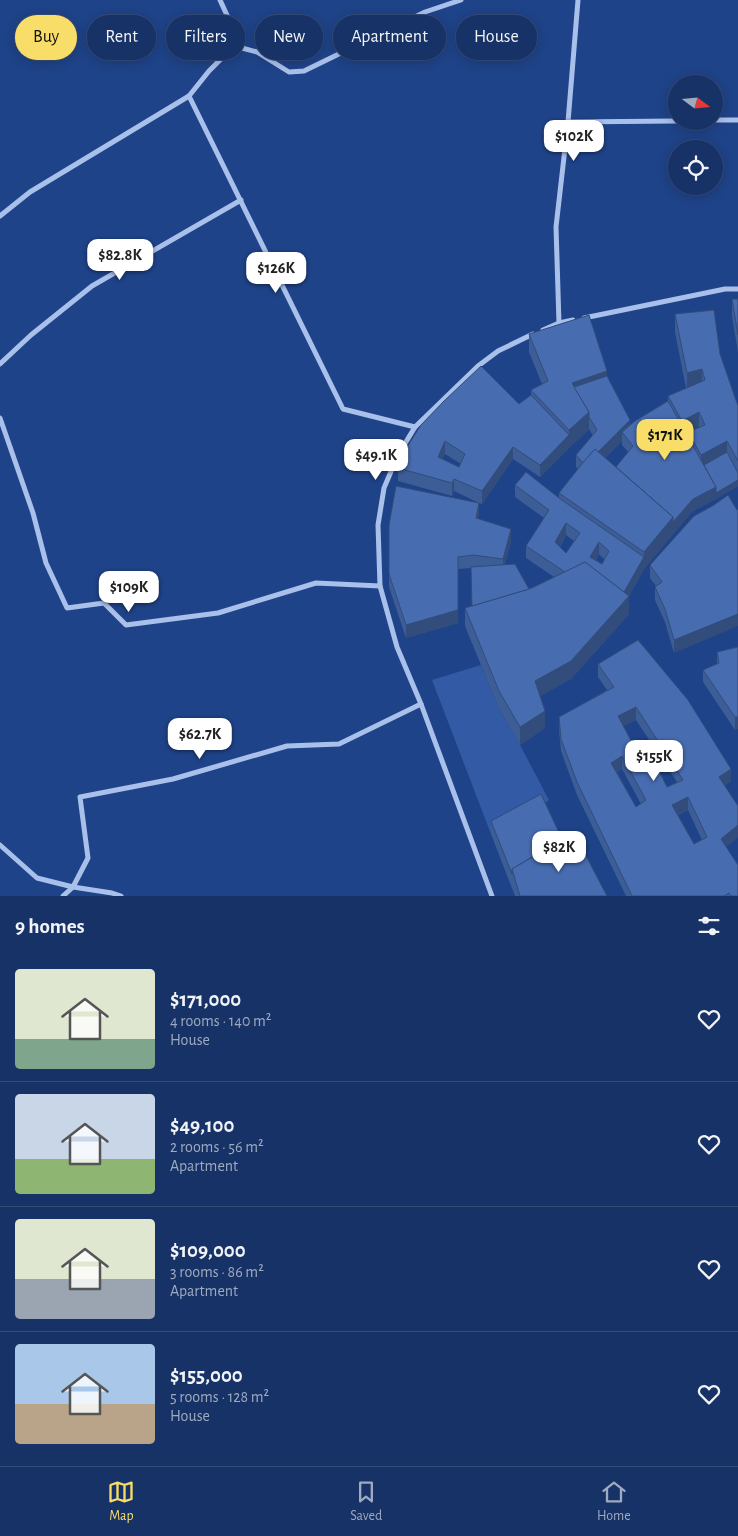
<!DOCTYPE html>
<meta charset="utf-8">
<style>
:root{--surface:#173266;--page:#203a6c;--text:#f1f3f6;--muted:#9eaabf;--line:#364d7a;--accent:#f9dd69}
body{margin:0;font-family:"Alegreya Sans",sans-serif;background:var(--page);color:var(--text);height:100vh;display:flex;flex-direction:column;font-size:19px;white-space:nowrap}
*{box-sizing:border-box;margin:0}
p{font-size:16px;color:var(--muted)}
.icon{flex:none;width:28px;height:28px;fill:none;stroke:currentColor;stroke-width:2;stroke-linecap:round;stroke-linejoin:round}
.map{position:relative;height:896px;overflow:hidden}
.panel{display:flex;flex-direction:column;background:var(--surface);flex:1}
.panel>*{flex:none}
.hud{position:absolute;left:15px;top:15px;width:709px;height:45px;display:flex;gap:10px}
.needle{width:32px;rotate:106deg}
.controls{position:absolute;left:668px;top:75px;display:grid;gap:10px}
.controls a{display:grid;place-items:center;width:55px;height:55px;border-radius:50%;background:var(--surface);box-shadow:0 2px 12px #0003,0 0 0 1px var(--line);font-size:25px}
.price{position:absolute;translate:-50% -42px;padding:0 11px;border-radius:10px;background:#fff;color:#222;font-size:16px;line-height:32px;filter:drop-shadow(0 1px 2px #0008)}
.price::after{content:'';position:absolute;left:50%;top:30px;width:15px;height:11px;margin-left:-8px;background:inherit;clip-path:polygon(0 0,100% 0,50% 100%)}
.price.selected{background:var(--accent);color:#111}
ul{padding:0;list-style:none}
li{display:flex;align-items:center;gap:15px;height:125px;padding:0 15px}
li+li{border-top:1px solid var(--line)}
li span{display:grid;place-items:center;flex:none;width:140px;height:100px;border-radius:5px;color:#555}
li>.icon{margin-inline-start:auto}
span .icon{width:60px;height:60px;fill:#fffc;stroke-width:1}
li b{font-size:21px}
h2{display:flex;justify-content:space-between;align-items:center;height:60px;padding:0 15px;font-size:21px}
.chip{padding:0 18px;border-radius:22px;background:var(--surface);box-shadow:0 2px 12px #0003,0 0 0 1px var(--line);font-size:18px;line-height:45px}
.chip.selected{background:var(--accent);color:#111}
.menu{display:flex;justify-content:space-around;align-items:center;height:70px;border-top:1px solid var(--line);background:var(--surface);font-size:14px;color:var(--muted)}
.menu a{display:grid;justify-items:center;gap:2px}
.menu .selected{color:var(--accent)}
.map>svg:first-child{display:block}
.green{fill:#335ba5}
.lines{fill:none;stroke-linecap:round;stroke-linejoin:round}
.minor{stroke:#a9c0eb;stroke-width:5}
.wall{fill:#3d5d97;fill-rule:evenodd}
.shaded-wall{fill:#324c7b}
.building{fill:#476cb0;stroke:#324c7b;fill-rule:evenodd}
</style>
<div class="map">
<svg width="738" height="896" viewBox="0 0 738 896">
<rect width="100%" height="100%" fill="#1f4388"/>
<polygon class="green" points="481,665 499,709 520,745 549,800 541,806 491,834 432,680"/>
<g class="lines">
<g class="minor">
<polyline points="220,0 242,48"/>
<polyline points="189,96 343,409 415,427"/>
<polyline points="714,120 738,120"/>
<polyline points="568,122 676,121"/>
<polyline points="0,216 30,192 189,96 209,71 227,53 242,48 257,52 289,72 304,71 425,12 461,0"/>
<polyline points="584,318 725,289 738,289"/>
<polyline points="559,323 556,227 568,122 578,0"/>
<polyline points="543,330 559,323 573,320"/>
<polyline points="0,364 31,335 92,286 241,200"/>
<polyline points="0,418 33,513 46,563 67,608 104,603 126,625 218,613 316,583 380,586"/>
<polyline points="0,845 37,878 73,887 88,858 80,797 173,779 287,746 339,744 421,704"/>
<polyline points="63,896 73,887 112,893 121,896"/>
<polyline points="492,896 421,704 397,647 380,586 378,525 384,488 398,455 415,427 478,366 498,351 533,334"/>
</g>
</g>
<g class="wall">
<polygon points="732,299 738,299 738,352 732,317"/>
<path d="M675,314l45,40 18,52v80l-22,13 -23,12 -20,23 -29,35 -15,27v18l-58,65 -31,17 5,32 -25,17 -21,-36 -34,-83v-18l7,-2 -1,-38 -13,1v54l-52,15 -17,-51v-62l90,-22 -25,-12 -2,5 -54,-15v-13l9,-21 112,-43 12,-9v-5l11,-6 -13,-32v-18l78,42 23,49 38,-24v-5l18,-8 -11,-56zM589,429l4,7 -17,19v12l2,2 -19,24v5l-44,-13v12l29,21 -18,28v12l28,19 -25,12 -24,-25 6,-22 -33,-23 1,-16 3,1 31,-45 27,18 29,-29zM622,441v4l6,7 -12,15 -11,-9zM445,454l16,10 -2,3 -17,-8zM566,535l8,6 -8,12 -6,-6zM599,554l5,5 -2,5 -6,-4z"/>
<polygon points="737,510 674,653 665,622 655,600 655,587 656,586 650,578 650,565"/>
<polygon points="738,647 735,730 703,682 703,670 717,664 717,652"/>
<path d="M598,664l133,117 -7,5 14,20v31l-12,10 12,49h-112l-49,-101 -16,-44 -2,-21v-13l48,-27 -9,-13zM636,720l41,62 -10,5 -32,-39 -12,-22zM622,769l19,35 -5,3 -19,-35zM688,810l14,30 -8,4 -16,-29z"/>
<polygon points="491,821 562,839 607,896 515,896 491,834"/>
</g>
<g class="shaded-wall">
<polygon points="702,369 702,387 687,390 687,373"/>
<polygon points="607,371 607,389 572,388 572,383"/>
<polygon points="589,412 589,430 569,448 540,477 540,465 569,435 569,430"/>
<polygon points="699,412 699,430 688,432 688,435 682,438 682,421"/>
<polygon points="630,420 630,433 622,432 622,441 585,478 585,465"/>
<polygon points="445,441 445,454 438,470 438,457"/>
<polygon points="727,441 727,458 701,466 701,455"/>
<polygon points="513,447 513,459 482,504 482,491"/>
<polygon points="454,479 454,491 452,496 452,483"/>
<polygon points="738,480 738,486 716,499 693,511 644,569 629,596 629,614 571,679 535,699 535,681 622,596 644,557 644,552 673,517 693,499 716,487"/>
<polygon points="479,503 479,515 476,531 476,518"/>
<polygon points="566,523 566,535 555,555 555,542"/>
<polygon points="511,529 511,542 503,571 503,559"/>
<polygon points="599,542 599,554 590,569 590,557"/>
<polygon points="458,610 458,623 406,638 406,625"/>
<polygon points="738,614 738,626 674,653 674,640"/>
<polygon points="636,707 636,720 618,729 618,716"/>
<polygon points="545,711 545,728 520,745 520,727"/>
<polygon points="735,717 738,717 738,729 735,730"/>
<polygon points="622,756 622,769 611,775 611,763"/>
<polygon points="731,769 731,781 719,790 719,777"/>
<polygon points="688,797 688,810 672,817 672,805"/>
<polygon points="738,825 738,837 721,851 721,839"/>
</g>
<g class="building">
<polygon points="732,299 738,299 738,335"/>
<polygon points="714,310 720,354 738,406 738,461 727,441 701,455 688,432 705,425 699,412 682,421 668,396 705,380 702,369 687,373 675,314"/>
<polygon points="589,315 607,371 572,383 589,412 569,430 531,390 548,381 529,334"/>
<path d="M481,366l38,38 12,-9 38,40 -29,30 -27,-18 -31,44 -28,-12 -2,4 -54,-15 9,-21 14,-22 23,-24zM445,441l20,13 -6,13 -21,-10z"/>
<polygon points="607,376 630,420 598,452 595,449 583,463 576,455 597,430 589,417 589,412 574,387"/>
<polygon points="668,401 716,487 693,499 673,522 673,517 616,467 633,446 622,432 635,421"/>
<polygon points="595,449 673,517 644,552 559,493 585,460"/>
<polygon points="727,452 738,473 738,480 716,493 716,487 704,465"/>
<path d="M526,472l33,26 85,59 -20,35 -39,-30 -20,10 -39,-26 23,-36 -34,-25zM566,523l14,10 -14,20 -11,-11zM599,542l10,9 -7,13 -12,-7z"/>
<polygon points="396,486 479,503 476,518 511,529 503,559 473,555 458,557 458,610 406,625 389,574 389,525"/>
<polygon points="728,495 737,510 738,509 738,614 674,640 665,609 655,587 662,582 650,565 694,516 714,505"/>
<polygon points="585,562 629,596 571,661 535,681 545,711 520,727 499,691 465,608 532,588"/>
<polygon points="515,564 529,589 472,606 471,567"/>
<path d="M638,640l50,60 43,69 -12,8 19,29v19l-17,14 17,26v31h-7l-2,-3 -5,3h-92l-55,-114 -16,-43 -2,-22 55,-30 -16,-23zM636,707l47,73 -16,7 -22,-44 -10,5 -17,-32zM622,756l24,44 -10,7 -25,-44zM688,797l19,40 -13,7 -22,-39z"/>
<polygon points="738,647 738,717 735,717 703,670 719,663 717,652"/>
<polygon points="541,794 562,839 512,869 512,874 491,821"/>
<polygon points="574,833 607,896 520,896 512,869"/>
</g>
</svg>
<div class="controls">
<a><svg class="needle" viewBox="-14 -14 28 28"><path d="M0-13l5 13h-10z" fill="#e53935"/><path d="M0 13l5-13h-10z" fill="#9eaabf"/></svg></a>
<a><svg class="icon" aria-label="locate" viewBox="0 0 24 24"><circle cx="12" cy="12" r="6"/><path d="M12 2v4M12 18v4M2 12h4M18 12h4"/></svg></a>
</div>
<b class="price" style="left:574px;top:162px">$102K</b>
<b class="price" style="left:120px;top:281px">$82.8K</b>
<b class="price" style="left:276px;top:294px">$126K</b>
<b class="price selected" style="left:665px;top:461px">$171K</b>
<b class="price" style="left:376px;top:481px">$49.1K</b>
<b class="price" style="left:129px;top:613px">$109K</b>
<b class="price" style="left:200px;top:760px">$62.7K</b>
<b class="price" style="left:654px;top:782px">$155K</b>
<b class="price" style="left:559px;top:873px">$82K</b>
<div class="hud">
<a class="chip selected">Buy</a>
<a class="chip">Rent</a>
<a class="chip">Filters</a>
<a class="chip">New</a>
<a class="chip">Apartment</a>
<a class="chip">House</a>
</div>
</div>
<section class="panel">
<h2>9 homes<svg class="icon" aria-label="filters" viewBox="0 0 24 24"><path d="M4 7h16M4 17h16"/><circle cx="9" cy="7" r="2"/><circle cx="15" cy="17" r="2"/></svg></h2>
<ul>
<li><span style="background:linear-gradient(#dfe7d0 70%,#7fa58c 0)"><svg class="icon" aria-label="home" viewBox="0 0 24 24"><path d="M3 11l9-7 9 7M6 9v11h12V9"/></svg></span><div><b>$171,000</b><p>4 rooms · 140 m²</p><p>House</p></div><svg class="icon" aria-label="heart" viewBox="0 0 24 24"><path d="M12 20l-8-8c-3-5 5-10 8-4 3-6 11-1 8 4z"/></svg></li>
<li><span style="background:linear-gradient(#c9d6e8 65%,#8fb573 0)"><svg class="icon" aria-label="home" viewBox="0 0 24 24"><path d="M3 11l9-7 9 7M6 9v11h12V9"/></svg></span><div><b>$49,100</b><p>2 rooms · 56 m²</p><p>Apartment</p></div><svg class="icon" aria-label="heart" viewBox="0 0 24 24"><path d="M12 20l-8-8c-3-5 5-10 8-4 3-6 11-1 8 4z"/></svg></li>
<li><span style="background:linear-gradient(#dfe7d0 60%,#9aa5b1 0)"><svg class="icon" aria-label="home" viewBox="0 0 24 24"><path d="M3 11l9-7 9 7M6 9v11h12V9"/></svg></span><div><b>$109,000</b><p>3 rooms · 86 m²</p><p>Apartment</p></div><svg class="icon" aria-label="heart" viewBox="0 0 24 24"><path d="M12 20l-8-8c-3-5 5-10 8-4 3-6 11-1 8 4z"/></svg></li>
<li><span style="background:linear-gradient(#a9c7e8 60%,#b9a48a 0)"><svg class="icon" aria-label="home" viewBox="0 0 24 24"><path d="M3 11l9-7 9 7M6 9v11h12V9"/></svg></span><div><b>$155,000</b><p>5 rooms · 128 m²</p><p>House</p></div><svg class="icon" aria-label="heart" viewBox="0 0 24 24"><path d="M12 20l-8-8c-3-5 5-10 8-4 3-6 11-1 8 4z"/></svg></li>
</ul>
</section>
<nav class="menu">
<a class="selected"><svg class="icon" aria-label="map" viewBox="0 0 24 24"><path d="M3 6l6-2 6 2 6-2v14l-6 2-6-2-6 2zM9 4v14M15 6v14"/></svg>Map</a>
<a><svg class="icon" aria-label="saved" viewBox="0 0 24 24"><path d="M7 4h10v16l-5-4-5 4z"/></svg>Saved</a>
<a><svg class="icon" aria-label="home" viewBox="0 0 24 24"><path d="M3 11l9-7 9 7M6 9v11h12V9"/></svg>Home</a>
</nav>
